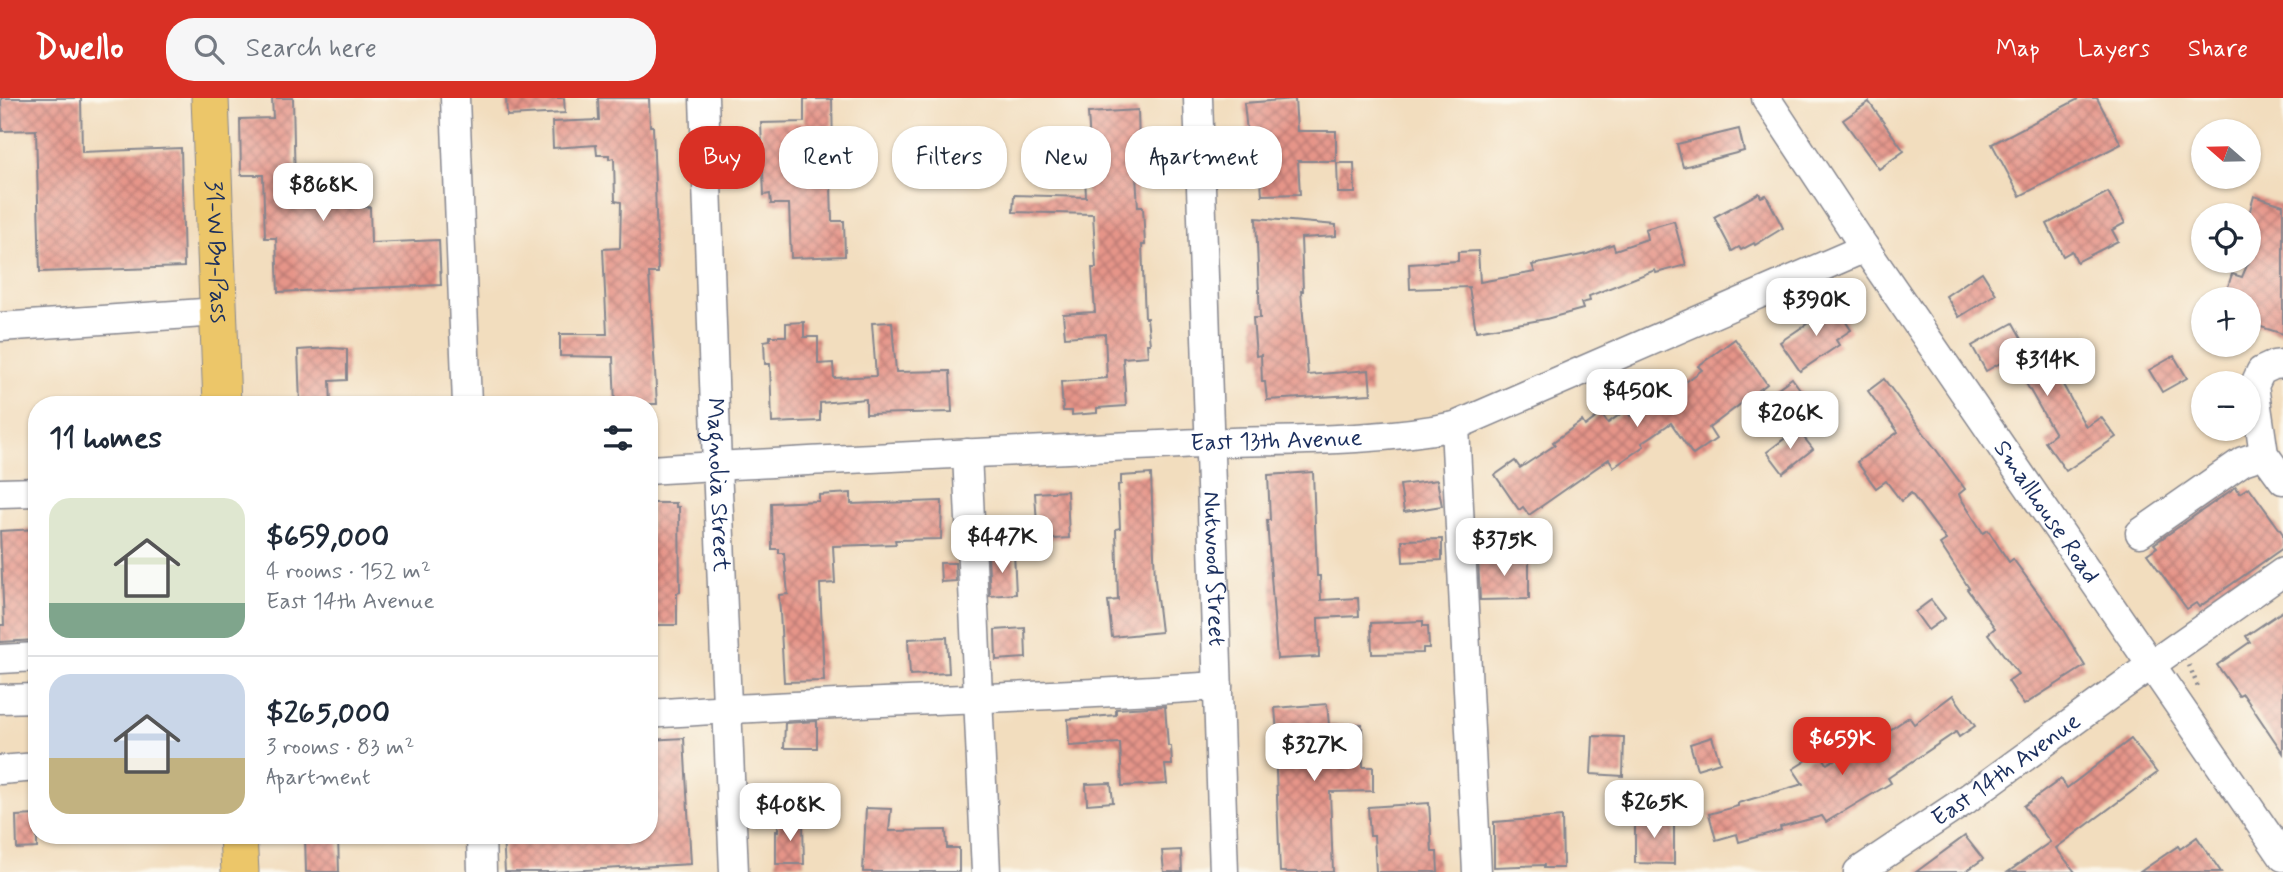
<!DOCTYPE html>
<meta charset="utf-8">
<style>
:root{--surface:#fff;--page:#f6f6f7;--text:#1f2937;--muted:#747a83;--line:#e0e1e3;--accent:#d93025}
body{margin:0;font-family:Mynerve,sans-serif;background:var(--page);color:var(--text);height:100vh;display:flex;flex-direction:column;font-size:26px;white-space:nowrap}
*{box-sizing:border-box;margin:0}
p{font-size:23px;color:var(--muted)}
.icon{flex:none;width:38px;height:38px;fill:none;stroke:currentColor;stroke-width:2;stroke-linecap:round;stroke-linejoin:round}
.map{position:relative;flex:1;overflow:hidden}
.panel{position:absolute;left:28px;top:298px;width:630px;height:448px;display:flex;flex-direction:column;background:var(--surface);border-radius:28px;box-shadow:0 2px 5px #0004}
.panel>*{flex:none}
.hud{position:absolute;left:679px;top:28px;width:665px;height:63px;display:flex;gap:14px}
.needle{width:46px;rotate:290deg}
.controls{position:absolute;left:2191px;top:21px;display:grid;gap:14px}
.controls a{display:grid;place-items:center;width:70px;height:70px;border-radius:50%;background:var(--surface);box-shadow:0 2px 5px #0004;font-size:35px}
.price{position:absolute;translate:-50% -60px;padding:0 16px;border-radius:14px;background:#fff;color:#222;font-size:23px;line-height:46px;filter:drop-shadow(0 2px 4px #0008)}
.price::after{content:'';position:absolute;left:50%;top:42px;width:21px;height:16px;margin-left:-10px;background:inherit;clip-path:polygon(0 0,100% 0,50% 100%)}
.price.active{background:var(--accent);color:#fff}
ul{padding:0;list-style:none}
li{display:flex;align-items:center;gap:21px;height:175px;padding:0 21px}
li+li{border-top:2px solid var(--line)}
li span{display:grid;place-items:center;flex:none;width:196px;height:140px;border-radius:21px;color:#555}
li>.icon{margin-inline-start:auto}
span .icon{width:84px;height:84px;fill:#fffc;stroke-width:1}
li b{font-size:30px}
h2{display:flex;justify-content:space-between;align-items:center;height:84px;padding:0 21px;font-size:30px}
.pill{padding:0 24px;border-radius:28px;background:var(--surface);box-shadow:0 2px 5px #0004;font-size:24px;line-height:63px}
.pill.active{background:var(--accent);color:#fff}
header{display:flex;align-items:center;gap:42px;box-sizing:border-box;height:98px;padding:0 35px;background:var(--accent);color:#fff}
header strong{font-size:33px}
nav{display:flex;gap:38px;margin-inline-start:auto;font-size:24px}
.search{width:490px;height:63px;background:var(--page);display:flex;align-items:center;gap:18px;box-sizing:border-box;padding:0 24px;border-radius:28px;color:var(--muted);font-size:26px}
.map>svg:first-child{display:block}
.building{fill:url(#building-cross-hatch)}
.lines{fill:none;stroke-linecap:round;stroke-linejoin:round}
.minor-casing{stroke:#86868e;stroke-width:31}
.major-casing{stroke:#86868e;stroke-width:39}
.path{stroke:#86868e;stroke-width:4.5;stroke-dasharray:2 5;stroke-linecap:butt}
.minor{stroke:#fff;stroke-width:28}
.major{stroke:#ecc669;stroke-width:37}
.labels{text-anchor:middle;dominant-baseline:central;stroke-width:6;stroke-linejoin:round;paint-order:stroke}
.street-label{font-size:24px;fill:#1b2f5e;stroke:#fbf7ec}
</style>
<header>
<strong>Dwello</strong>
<div class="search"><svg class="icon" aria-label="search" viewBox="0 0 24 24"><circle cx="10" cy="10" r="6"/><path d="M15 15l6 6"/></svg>Search here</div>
<nav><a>Map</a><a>Layers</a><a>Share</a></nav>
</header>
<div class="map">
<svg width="2283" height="774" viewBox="0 0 2283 774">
<defs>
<pattern id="building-cross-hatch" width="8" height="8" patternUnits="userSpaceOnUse" patternTransform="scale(1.75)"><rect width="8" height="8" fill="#e69589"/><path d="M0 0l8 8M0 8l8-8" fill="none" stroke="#ba7a73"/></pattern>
</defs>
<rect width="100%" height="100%" fill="#fbf7ec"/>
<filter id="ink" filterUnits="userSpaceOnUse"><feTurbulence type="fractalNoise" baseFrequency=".0143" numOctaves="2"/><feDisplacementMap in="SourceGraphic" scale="14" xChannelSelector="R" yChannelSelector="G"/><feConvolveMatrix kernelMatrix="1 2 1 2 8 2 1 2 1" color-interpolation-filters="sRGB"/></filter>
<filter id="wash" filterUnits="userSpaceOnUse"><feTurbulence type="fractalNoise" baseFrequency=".00686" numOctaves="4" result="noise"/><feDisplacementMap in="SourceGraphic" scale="28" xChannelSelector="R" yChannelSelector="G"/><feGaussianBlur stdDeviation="1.57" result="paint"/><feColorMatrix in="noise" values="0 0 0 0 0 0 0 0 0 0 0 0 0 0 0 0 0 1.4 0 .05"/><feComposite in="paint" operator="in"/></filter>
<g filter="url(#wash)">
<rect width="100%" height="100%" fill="#f2ddbe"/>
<g id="blocks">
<g class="building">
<polygon points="1,0 81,0 82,54 181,50 184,169 40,174 36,32 2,33"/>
<polygon points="272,0 293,0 295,89 334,88 334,110 370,109 371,145 439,142 441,187 278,194 276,140 265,140 263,77 241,77 240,21 273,20"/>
<polygon points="506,0 564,0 565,15 507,18"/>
<polygon points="598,0 649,0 650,28 653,28 658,175 649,175 657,306 615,306 613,259 560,258 560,236 607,236 603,151 620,150 621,104 615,103 614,60 609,61 609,57 597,57 596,47 553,50 552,24 599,22"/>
<polygon points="2080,0 2097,0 2121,46 2020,98 1992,46"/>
<polygon points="804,1 832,1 833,51 830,51 832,123 844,123 845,158 791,160 789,106 771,106 770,96 764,97 761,25 804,24"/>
<polygon points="1295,1 1297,33 1336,33 1336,63 1298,63 1300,96 1262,97 1260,68 1258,68 1256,42 1248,43 1244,5"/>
<polygon points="1869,4 1904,53 1879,71 1843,22"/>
<polygon points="1138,12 1139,47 1134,47 1138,109 1143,109 1145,147 1142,147 1145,220 1147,220 1150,246 1147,246 1148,258 1123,260 1126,308 1097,310 1097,315 1072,317 1072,313 1063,313 1061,284 1107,280 1105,236 1065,239 1063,216 1095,214 1092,170 1096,170 1093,116 1013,114 1014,97 1086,99 1085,77 1092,77 1088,15"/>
<polygon points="1739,31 1744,53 1683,69 1677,46"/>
<polygon points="1337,65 1354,65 1355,95 1338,95"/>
<polygon points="2108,94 2125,125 2112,132 2118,143 2077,164 2072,153 2063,158 2047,126"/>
<polygon points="1759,95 1761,99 1766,97 1783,130 1755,147 1754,145 1741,152 1739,149 1732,153 1714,119"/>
<polygon points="2254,98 2283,107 2283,236 2255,227 2257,219 2249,216 2249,201 2224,201 2232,176 2242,179 2249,163 2255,136 2249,134 2249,116"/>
<polygon points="1256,120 1336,127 1336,138 1301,140 1303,193 1301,193 1308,277 1369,272 1371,296 1267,302 1265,284 1262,284 1261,257 1256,258 1253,220 1260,220"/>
<polygon points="1674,123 1686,167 1656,175 1655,172 1589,198 1590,203 1581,205 1583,211 1546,221 1476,233 1469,189 1410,191 1409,166 1458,163 1458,154 1478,153 1480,184 1535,174 1532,167 1587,156 1613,146 1615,152 1647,141 1645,131"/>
<polygon points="1982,174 1996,196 1959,219 1946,198"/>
<polygon points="1835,207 1851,232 1836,242 1839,247 1800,273 1780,244"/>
<polygon points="804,224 804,239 818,239 818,266 833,265 834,280 876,278 872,225 892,224 896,274 950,273 952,314 866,316 866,301 820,305 820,323 772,325 770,266 765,266 764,243 770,242 770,238 786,238 786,225"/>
<polygon points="2013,225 2038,270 2050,263 2086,329 2101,319 2116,339 2066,373 2045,344 2055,336 2011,259 1986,273 1972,248"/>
<polygon points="1735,241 1767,286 1709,330 1716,341 1693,357 1671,325 1642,345 1644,348 1614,369 1609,361 1529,417 1523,409 1519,412 1495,377 1515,363 1520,370 1555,347 1553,344 1582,323 1585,328 1601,316 1608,325 1626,312 1630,318 1670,290 1672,294 1702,272 1698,268"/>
<polygon points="330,250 347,251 347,282 330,283 331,306 300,306 298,252"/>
<polygon points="2174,258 2187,280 2162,294 2149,272"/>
<polygon points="1792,280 1810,305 1792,319 1774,293"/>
<polygon points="1884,281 1965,391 1959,396 1960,399 1983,435 1988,432 2009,464 2013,461 2052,514 2085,568 2024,607 2008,583 2018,576 1988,536 1995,530 1967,491 1969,490 1940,446 1946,442 1911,395 1901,403 1886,383 1876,390 1857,364 1898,334 1868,293"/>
<polygon points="1797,331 1813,351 1783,375 1767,354"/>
<polygon points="1313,374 1317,478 1320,478 1321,502 1358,500 1359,518 1318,520 1319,559 1277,561 1267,422 1270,422 1268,377"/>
<polygon points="1151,376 1155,483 1161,534 1112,539 1108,503 1118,502 1116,431 1120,430 1118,387 1121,386 1121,378"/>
<polygon points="1437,382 1442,408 1404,414 1400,387"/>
<polygon points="2236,389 2240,395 2249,389 2283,436 2283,450 2199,509 2196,505 2187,511 2147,456 2157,449 2154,446"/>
<polygon points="1067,393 1069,440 1038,442 1035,395"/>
<polygon points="851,395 851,406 942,403 941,441 895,442 896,446 833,448 835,485 820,486 824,583 784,584 779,497 788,496 784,455 779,455 779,451 772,451 771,405 819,403 819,397"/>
<polygon points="651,405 676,405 676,409 679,409 680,494 677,495 677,527 649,527"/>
<polygon points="37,431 37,542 0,544 0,527 4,527 0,433"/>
<polygon points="1442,441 1442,462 1403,464 1402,442"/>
<polygon points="1014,455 1016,496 990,498 988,457"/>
<polygon points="1529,459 1529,501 1480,502 1478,460"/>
<polygon points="940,465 955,465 956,483 941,484"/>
<polygon points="1931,502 1945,520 1928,532 1915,514"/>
<polygon points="2283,513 2283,655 2243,596 2239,598 2217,567 2250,544 2246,538"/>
<polygon points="1423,523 1423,528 1428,528 1429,550 1423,550 1423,555 1372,556 1371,525"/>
<polygon points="1025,530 1026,560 996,562 995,532"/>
<polygon points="947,539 949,575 910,577 908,541"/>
<polygon points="1953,597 1975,628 1959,639 1956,634 1888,680 1891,685 1826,724 1822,718 1780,729 1781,732 1739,744 1737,736 1716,742 1709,716 1738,708 1738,705 1803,686 1793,671 1820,654 1827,666 1866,643 1868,647 1909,619 1914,626"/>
<polygon points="1327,606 1329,627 1362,626 1363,669 1373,669 1373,693 1330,694 1333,774 1280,774 1275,648 1278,648 1275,610"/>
<polygon points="1165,608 1168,648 1171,648 1172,667 1165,667 1167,686 1122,688 1120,645 1069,648 1068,621 1116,617 1116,611"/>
<polygon points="817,623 817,650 784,650 785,625"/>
<polygon points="1593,638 1624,639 1623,678 1591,676"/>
<polygon points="1712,639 1720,664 1697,671 1690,646"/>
<polygon points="684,640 691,766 550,774 505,774 503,737 649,737 649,642"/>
<polygon points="2131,641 2157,675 2056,750 2075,774 2008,774 2050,744 2024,708 2061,681 2067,690"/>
<polygon points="1111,685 1113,704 1087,706 1086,686"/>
<polygon points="1429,705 1432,754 1437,754 1438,774 1376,774 1374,738 1370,738 1368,709"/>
<polygon points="866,710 891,711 889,733 946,732 947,750 959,750 959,774 863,774"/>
<polygon points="37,717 37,750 17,751 16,718"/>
<polygon points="1635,717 1666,717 1665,724 1674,724 1674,766 1635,765"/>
<polygon points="1562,719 1563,770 1544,770 1544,767 1494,769 1494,724"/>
<polygon points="778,724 803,724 804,766 776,766 776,733 778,733"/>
<polygon points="305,737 338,737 339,774 306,774"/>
<polygon points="1965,738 1983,761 1965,774 1916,774"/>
<polygon points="2197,739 2221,774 2140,774 2178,748 2180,751"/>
<polygon points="1181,752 1182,774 1164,774 1162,753"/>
</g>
</g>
</g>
<g filter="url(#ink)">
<use href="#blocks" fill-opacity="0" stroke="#86868e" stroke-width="2"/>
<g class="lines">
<defs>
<g id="minor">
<polyline points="455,0 467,306"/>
<path id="s1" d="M704,0l13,368 17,406"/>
<path id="s2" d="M1198,0l26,774"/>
<path id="s3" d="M1766,0l99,150 418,609"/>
<polyline points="0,229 218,214"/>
<polyline points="2283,266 2274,267 2261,273 2254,288 2264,356 2283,382"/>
<polyline points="1455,328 1477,774"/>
<polyline points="967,355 986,774"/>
<path id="s4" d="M649,372c177,-11 354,-18 531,-26 92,-5 185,0 275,-18l410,-178"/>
<polyline points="0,395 37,394"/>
<polyline points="2140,435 2243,363 2264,356"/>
<polyline points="0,561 37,559"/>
<polyline points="0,601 37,600"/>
<path d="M649,616c190,-13 380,-15 569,-28"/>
<polyline points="0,672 37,669"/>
<polyline points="481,737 482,774"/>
<path id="s5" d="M1858,774l109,-73 184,-134 132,-93"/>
</g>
<g id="major">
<path id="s6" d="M210,0l12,306"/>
<polyline points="238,737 240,774"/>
</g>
</defs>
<use href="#minor" class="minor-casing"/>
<use href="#major" class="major-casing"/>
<polyline class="path" points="2189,567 2198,589"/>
<use href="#minor" class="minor"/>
<use href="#major" class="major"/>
</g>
</g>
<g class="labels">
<g class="street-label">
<text stroke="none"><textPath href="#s6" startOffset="154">31-W By-Pass</textPath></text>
<text stroke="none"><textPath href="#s4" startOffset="628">East 13th Avenue</textPath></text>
<text stroke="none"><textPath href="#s1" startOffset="387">Magnolia Street</textPath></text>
<text stroke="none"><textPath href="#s3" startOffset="500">Smallhouse Road</textPath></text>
<text stroke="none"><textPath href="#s2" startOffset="471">Nutwood Street</textPath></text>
<text stroke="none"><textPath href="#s5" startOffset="180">East 14th Avenue</textPath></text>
</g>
</g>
</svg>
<div class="controls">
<a><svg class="needle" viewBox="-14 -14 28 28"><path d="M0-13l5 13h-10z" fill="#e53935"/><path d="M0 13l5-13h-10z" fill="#747a83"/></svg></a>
<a><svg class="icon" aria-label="locate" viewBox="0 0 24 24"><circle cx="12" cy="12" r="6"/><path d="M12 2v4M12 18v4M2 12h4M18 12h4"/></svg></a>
<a>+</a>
<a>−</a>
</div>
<b class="price" style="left:323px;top:125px">$868K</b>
<b class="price" style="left:1816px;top:240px">$390K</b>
<b class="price" style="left:2047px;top:300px">$314K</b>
<b class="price" style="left:1637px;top:331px">$450K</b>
<b class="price" style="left:1790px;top:353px">$206K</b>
<b class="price" style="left:1002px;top:477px">$447K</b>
<b class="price" style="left:1504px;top:480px">$375K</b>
<b class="price active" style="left:1842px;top:679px">$659K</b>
<b class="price" style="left:1314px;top:685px">$327K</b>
<b class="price" style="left:1654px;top:742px">$265K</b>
<b class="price" style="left:790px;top:745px">$408K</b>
<div class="hud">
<a class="pill active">Buy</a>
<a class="pill">Rent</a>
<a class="pill">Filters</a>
<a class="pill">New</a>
<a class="pill">Apartment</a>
</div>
<section class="panel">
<h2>11 homes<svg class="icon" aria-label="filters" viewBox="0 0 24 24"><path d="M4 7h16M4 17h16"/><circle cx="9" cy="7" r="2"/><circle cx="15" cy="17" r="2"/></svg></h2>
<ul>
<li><span style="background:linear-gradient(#dfe7d0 75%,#7fa58c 0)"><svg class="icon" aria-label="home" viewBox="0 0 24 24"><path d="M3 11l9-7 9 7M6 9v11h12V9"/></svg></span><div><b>$659,000</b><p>4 rooms · 152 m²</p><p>East 14th Avenue</p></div></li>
<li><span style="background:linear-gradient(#c9d6e8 60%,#c2b280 0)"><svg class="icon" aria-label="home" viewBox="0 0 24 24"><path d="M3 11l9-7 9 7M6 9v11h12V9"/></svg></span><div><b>$265,000</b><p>3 rooms · 83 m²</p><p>Apartment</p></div></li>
</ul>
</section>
</div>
